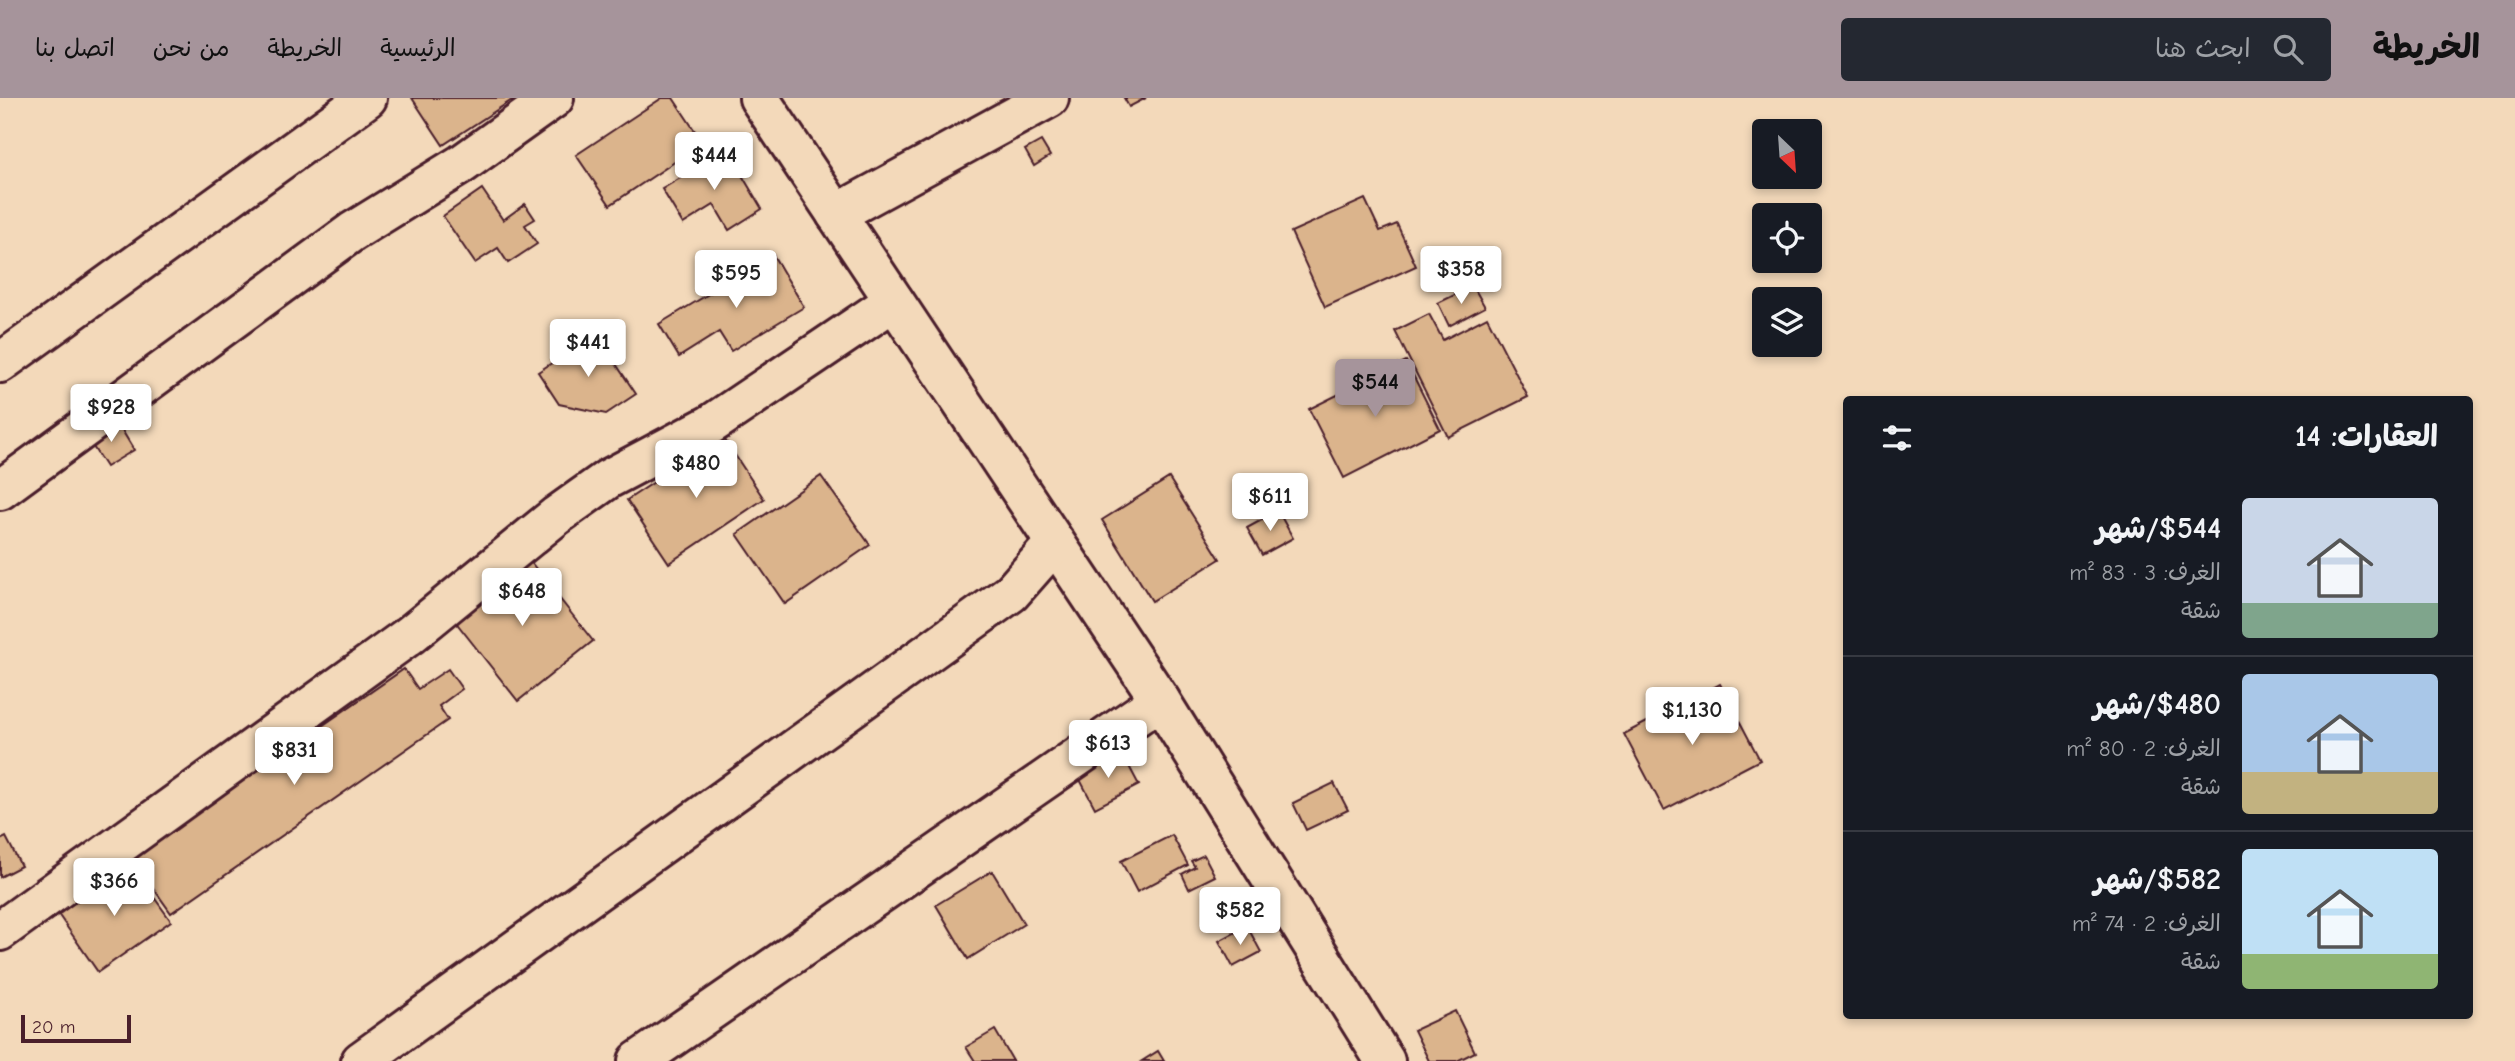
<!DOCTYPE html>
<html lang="ar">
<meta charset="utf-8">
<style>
:root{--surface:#171b24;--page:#242831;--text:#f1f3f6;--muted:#9ea1a6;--line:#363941;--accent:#a6949b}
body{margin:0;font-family:"Comic Neue","Playpen Sans Arabic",sans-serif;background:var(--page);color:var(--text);direction:rtl;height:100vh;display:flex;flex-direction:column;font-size:26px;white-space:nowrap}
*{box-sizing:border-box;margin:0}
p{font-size:23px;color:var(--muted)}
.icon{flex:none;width:38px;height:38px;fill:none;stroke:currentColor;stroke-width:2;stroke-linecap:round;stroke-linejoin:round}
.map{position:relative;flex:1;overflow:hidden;direction:ltr}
.drawer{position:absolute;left:1843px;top:298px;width:630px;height:623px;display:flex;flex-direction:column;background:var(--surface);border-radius:7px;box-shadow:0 4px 10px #0003;direction:rtl}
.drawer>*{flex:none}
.needle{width:46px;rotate:155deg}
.controls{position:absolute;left:1752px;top:21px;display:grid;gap:14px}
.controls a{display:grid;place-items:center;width:70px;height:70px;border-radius:7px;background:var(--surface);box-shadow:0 4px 10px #0003;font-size:35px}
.scale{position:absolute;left:21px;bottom:18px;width:110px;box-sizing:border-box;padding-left:7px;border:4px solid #4a1f2b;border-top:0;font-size:19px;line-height:24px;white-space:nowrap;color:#4a1f2b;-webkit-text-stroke:5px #f3d9ba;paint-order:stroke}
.price{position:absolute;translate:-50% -60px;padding:0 16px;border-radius:7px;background:#fff;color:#222;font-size:23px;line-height:46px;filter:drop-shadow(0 2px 4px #0008)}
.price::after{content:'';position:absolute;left:50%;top:42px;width:21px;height:16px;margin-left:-10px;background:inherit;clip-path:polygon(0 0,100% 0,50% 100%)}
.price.current{background:var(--accent);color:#111}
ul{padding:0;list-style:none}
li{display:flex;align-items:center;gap:21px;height:175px;padding:0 35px}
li+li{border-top:2px solid var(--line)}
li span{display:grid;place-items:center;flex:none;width:196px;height:140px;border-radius:7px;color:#555}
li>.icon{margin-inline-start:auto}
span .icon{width:84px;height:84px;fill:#fffc;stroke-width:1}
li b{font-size:30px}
h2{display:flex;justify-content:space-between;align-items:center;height:84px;padding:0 35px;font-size:30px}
header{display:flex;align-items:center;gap:42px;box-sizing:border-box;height:98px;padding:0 35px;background:var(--accent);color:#111}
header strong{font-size:33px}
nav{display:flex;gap:38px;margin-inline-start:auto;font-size:24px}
.search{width:490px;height:63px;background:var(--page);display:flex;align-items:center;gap:18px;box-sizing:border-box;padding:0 24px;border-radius:7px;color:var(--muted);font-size:26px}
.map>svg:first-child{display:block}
.building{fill:#dbb48c;stroke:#4a1f2b;stroke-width:2}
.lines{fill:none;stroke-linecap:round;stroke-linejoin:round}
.minor-casing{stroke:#4a1f2b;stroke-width:44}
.minor{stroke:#f3d9ba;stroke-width:38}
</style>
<header>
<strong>الخريطة</strong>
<div class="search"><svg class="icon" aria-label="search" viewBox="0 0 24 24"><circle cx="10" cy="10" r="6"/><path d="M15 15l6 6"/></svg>ابحث هنا</div>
<nav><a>الرئيسية</a><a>الخريطة</a><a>من نحن</a><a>اتصل بنا</a></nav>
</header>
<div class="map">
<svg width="2515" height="963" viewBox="0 0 2515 963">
<rect width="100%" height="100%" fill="#f3d9ba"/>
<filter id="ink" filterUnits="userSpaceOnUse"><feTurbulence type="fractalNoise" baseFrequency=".0143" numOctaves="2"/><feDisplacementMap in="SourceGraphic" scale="14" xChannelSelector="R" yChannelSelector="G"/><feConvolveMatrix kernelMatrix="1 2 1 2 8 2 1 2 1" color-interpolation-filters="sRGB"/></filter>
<g filter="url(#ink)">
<g class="building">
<polygon points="412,0 515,0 443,47"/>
<polygon points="662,0 673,0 703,45 610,107 576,57"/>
<polygon points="1124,0 1146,0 1129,9"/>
<polygon points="1041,43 1050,58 1034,68 1025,52"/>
<polygon points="727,52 762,111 729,132 714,107 683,126 662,91"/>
<polygon points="482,91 503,122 525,106 535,121 525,127 537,146 508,165 498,150 475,165 443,118"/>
<polygon points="1365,101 1380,133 1397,126 1416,168 1325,209 1291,134"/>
<polygon points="773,157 804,209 731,253 719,234 679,259 659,226"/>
<polygon points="1473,188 1485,209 1449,228 1438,205"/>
<polygon points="1429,216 1443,242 1487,219 1528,299 1448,339 1395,233"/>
<polygon points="596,236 636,296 606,316 559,306 538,274"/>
<polygon points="1406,263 1440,331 1344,380 1309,311"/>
<polygon points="117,324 134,352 106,369 88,341"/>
<polygon points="723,339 764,401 669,465 627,402"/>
<polygon points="821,378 870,447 785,506 737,436"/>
<polygon points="1169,380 1220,461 1152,503 1102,422"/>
<polygon points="1278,413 1293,440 1262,457 1247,430"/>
<polygon points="526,458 593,543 518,603 451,518"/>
<polygon points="404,571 418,591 448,571 462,591 439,608 448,622 171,815 132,760"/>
<polygon points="1720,586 1760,662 1664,712 1624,636"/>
<polygon points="1121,653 1139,687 1095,710 1077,676"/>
<polygon points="1334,685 1348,712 1306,732 1293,705"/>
<polygon points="1172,737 1188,767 1137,794 1121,763"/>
<polygon points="6,739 21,768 0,779 0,742"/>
<polygon points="1204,757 1215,778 1189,791 1182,776 1195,769 1191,763"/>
<polygon points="130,766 171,823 98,874 58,816"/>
<polygon points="992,773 1024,826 968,861 936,807"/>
<polygon points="1247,828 1261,854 1233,869 1219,843"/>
<polygon points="1455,913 1475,954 1457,963 1429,963 1414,932"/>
<polygon points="995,932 1013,963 975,963 966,949"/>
<polygon points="1158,953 1164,963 1142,963"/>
</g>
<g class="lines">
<defs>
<g id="minor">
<polyline points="759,0 1160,602 1385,963"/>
<polyline points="836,116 1049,0"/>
<polyline points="0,265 367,0"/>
<polyline points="0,392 352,134 462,66 554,0"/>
<polyline points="0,833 410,537 556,418 608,381 710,327 894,203"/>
<polyline points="361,963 1011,495 1055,445"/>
<polyline points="638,963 1160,602"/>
</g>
</defs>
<use href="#minor" class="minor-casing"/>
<use href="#minor" class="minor"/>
</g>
</g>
</svg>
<div class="controls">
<a><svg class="needle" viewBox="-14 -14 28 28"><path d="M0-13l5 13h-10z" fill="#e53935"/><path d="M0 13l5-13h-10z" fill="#9ea1a6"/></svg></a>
<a><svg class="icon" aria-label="locate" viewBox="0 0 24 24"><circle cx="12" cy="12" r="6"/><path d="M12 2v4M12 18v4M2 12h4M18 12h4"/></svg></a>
<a><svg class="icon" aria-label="layers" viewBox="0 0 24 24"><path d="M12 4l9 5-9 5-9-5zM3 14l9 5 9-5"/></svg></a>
</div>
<div class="scale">20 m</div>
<b class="price" style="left:714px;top:94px">$444</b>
<b class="price" style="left:1461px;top:208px">$358</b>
<b class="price" style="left:736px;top:212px">$595</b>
<b class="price" style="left:588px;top:281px">$441</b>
<b class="price current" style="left:1375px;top:321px">$544</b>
<b class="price" style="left:111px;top:346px">$928</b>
<b class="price" style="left:696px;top:402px">$480</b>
<b class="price" style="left:1270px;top:435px">$611</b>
<b class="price" style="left:522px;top:530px">$648</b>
<b class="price" style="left:1692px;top:649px">$1,130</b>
<b class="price" style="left:1108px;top:682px">$613</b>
<b class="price" style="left:294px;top:689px">$831</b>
<b class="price" style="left:114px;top:820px">$366</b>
<b class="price" style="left:1240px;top:849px">$582</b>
<section class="drawer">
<h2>العقارات: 14<svg class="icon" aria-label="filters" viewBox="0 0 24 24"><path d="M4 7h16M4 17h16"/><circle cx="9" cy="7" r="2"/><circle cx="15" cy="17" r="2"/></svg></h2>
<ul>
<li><span style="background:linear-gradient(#c9d6e8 75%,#7fa58c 0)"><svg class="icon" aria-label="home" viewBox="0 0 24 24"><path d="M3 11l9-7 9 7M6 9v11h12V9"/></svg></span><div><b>$544/شهر</b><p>الغرف: 3 · 83 m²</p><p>شقة</p></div></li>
<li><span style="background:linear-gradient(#a9c7e8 70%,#c2b280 0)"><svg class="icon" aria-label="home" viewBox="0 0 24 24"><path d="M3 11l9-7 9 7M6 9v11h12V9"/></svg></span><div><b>$480/شهر</b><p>الغرف: 2 · 80 m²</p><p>شقة</p></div></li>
<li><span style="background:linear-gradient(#bfe0f5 75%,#8fb573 0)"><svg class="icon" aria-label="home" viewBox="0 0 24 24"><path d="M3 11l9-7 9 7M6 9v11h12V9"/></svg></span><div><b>$582/شهر</b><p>الغرف: 2 · 74 m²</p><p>شقة</p></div></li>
</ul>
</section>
</div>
